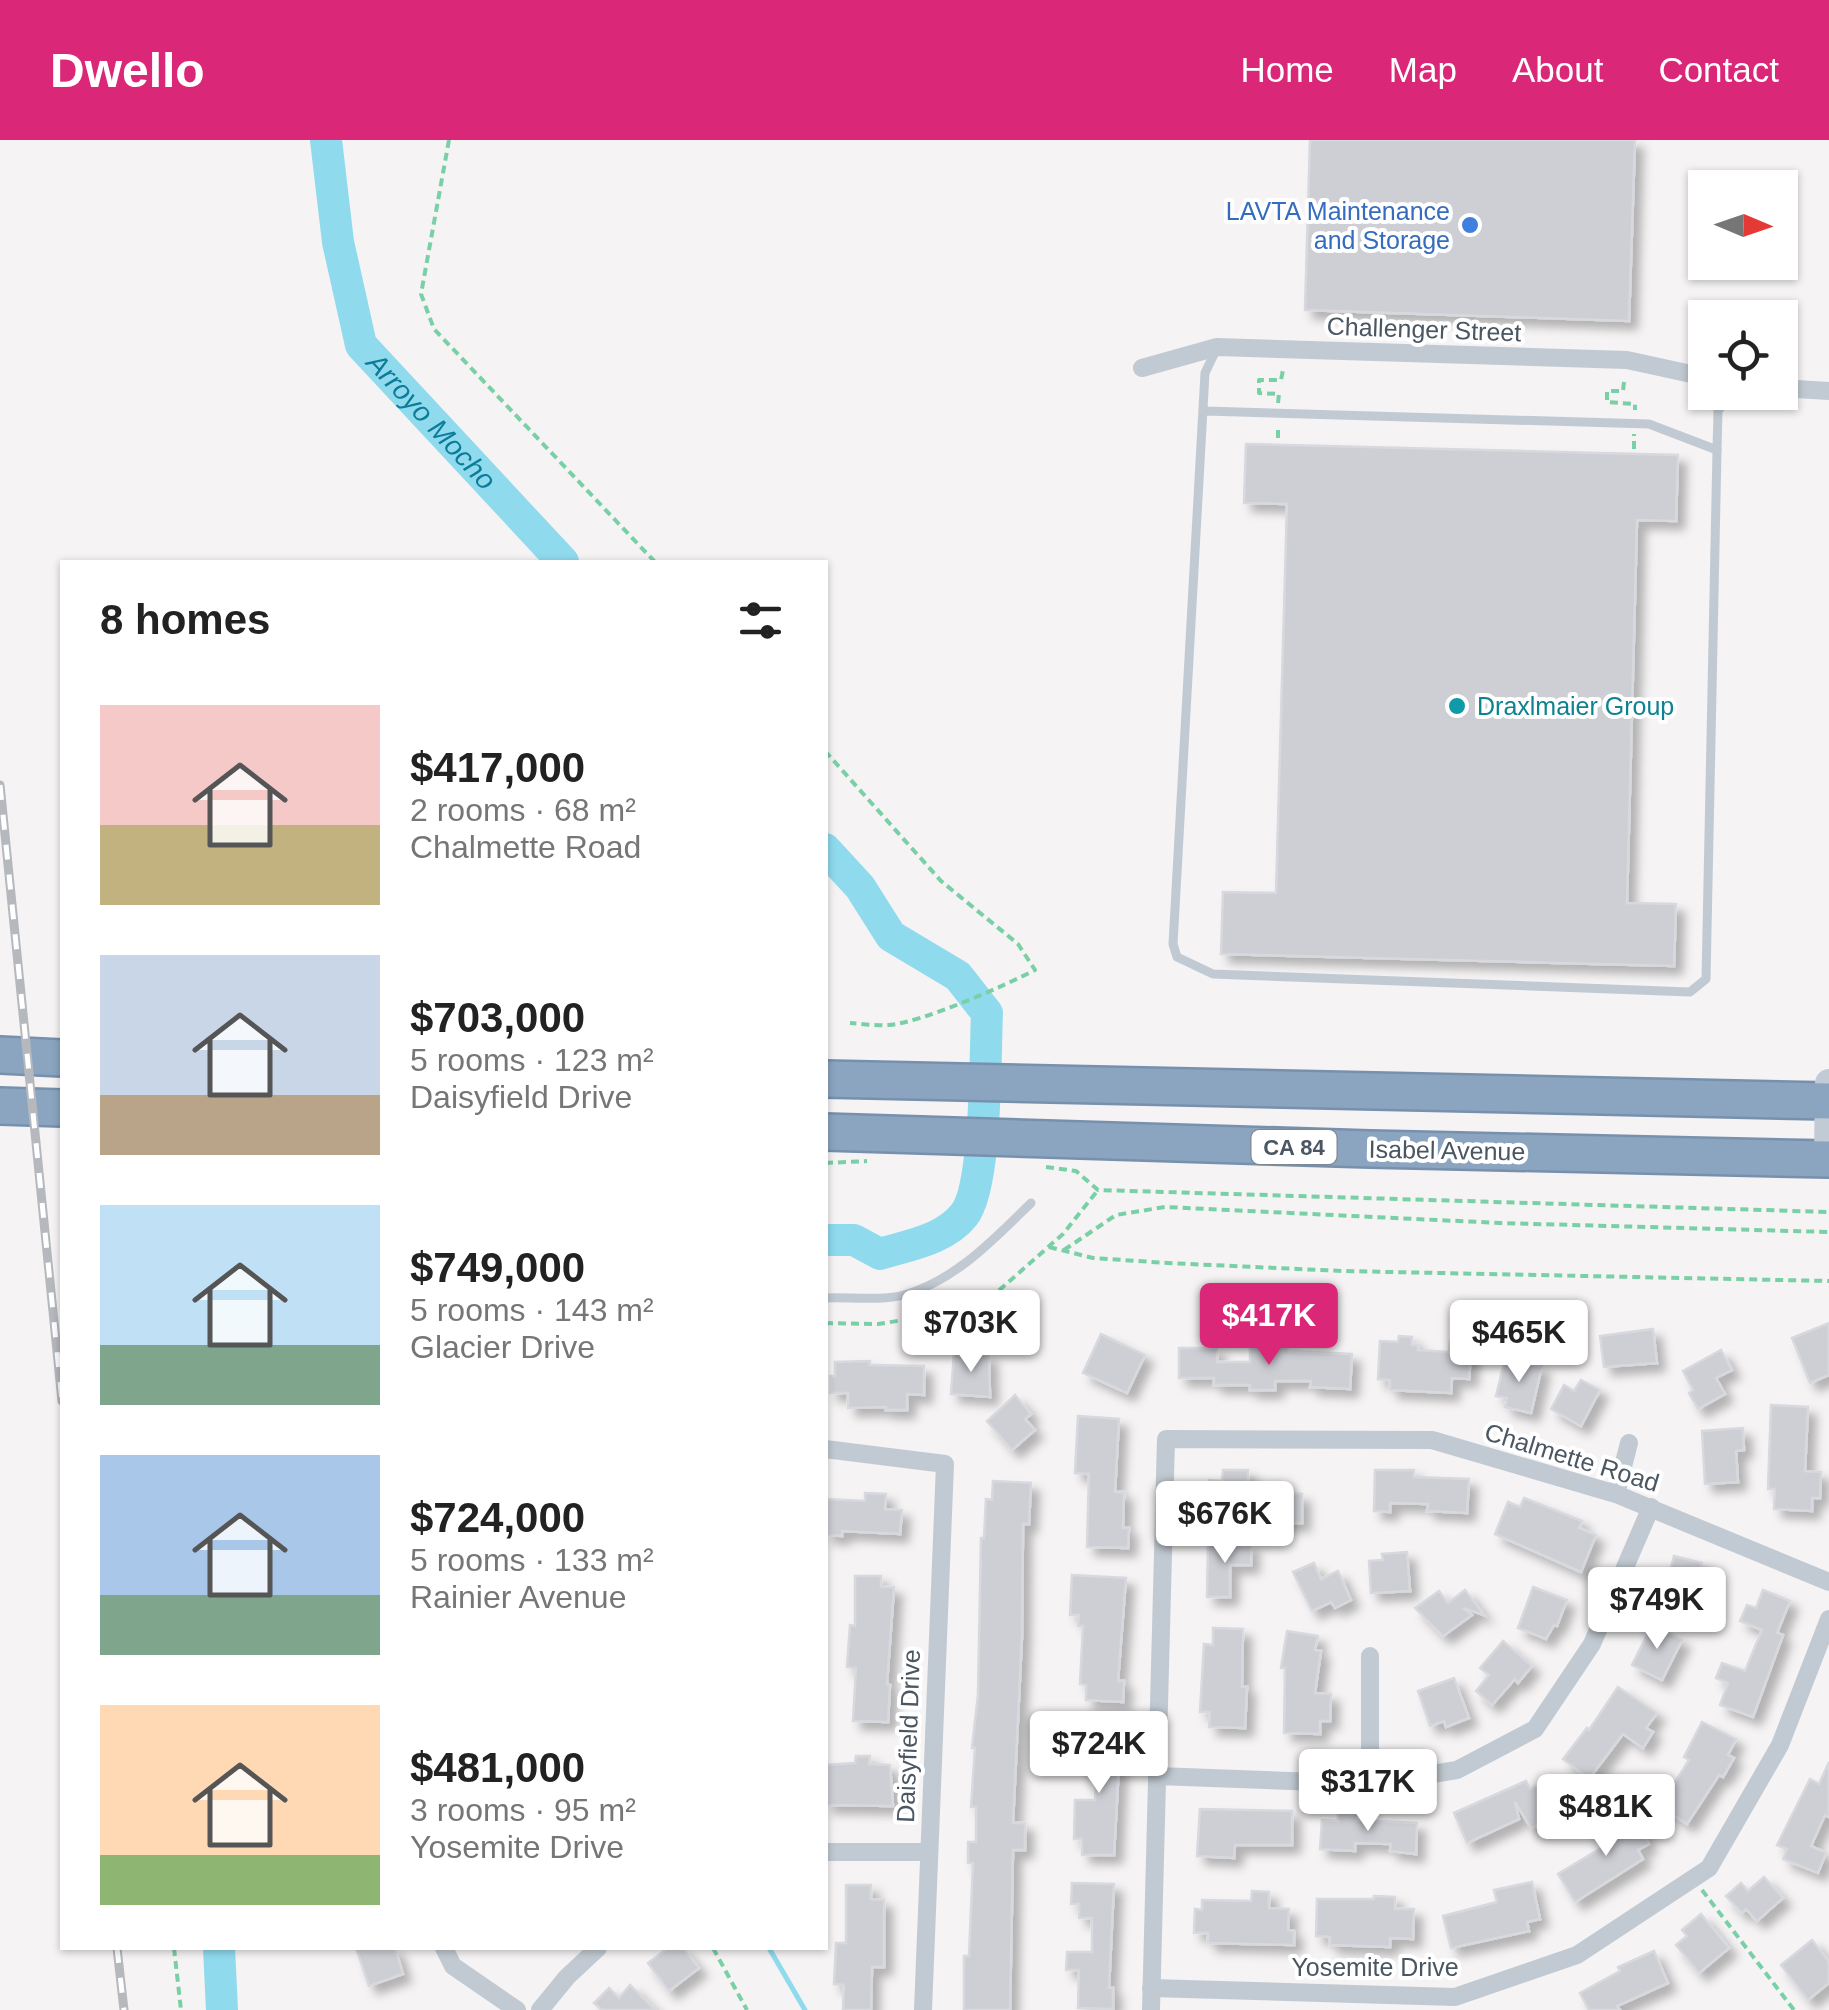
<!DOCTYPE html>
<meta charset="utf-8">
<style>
:root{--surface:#fff;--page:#f2f2f2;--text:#222;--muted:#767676;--accent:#db2777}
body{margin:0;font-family:Helvetica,sans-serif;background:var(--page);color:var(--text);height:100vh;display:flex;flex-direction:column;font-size:38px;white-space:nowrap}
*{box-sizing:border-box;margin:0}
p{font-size:32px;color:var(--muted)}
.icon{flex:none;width:55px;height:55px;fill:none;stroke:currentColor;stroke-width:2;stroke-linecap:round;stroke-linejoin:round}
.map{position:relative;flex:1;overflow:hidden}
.panel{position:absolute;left:60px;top:420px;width:768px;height:1390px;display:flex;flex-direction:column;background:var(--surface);border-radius:0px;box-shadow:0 2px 8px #0004}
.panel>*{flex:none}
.needle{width:65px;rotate:92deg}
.fabs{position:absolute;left:1688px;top:30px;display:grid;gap:20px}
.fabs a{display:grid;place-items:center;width:110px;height:110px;border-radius:0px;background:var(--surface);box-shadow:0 2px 8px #0004;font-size:50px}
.price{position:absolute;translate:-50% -85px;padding:0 22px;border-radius:10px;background:#fff;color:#222;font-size:32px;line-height:65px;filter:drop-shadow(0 2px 5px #0008)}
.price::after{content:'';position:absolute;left:50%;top:60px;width:30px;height:22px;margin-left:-15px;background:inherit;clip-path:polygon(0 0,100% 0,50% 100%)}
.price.current{background:var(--accent);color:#fff}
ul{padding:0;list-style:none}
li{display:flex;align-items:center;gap:30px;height:250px;padding:0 40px}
li span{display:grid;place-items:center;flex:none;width:280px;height:200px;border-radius:0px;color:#555}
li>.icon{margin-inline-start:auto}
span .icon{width:120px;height:120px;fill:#fffc;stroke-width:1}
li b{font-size:42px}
h2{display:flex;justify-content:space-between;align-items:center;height:120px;padding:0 40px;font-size:42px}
header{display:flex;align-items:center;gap:60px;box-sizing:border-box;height:140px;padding:0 50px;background:var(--accent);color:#fff}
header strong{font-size:48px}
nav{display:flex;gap:55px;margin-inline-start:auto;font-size:35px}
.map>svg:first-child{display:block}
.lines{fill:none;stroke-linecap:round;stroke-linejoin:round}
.stream{stroke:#90daee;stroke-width:5}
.river{stroke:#90daee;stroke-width:32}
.building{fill:#cdcfd5;stroke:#d7d9de;stroke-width:2.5;filter:url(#shadow)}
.highway-casing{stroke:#7690ad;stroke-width:40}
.path{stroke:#7ad0a6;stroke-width:4;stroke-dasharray:8 5;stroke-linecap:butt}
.lane{stroke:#c1cad2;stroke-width:9}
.street{stroke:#c1cad2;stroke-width:18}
.secondary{stroke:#c1cbd6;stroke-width:28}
.highway{stroke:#8ba5c1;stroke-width:35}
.rail-casing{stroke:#b5b8bd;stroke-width:9}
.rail{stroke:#fff;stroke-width:5;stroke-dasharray:15;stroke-linecap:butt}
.shop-dot{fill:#3f7fe0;stroke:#fff;stroke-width:4}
.culture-dot{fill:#0f9aa8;stroke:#fff;stroke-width:4}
.labels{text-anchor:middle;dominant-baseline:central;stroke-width:8;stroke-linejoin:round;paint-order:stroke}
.shield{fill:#fff;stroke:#808990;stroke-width:2.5}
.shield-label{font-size:22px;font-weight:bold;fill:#4a5661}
.shop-label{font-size:25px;fill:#366cbe;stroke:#fff;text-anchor:end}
.street-label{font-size:25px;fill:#4a5661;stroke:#fff}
.culture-label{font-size:25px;fill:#0d838f;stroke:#fff;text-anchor:start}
.water-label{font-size:28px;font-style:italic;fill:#0c7c9b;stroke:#fff}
</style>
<header>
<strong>Dwello</strong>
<nav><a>Home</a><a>Map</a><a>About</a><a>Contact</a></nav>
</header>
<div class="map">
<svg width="1829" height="1870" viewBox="0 0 1829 1870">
<defs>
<filter id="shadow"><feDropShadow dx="8" dy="8" stdDeviation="5" flood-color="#0004"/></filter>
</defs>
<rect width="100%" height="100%" fill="#f5f3f3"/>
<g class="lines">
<polyline class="stream" points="769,1808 805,1870"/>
<g class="river">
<path id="s1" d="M326,0l12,102 23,103 202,217"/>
<path d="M825,709l35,38 31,49 67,40 29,37c-2,41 0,174 -23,202 -20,25 -55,30 -84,39l-26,-14h-29"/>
<polyline points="219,1808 222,1870"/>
</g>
</g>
<g class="building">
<polygon points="1310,0 1635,0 1629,181 1305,170"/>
<polygon points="1246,304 1678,315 1676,381 1637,380 1627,763 1676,764 1674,826 1221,814 1223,752 1276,753 1287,364 1244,363"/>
<polygon points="1829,1183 1829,1235 1810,1243 1792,1198"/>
<polygon points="1653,1189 1657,1223 1604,1227 1600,1196"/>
<polygon points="1101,1194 1145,1215 1127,1253 1083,1233"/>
<polygon points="1399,1196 1412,1197 1412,1205 1418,1205 1418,1210 1449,1212 1450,1201 1472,1203 1469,1239 1452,1238 1451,1253 1390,1250 1390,1240 1378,1239 1380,1201 1398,1202"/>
<polygon points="1250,1205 1289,1205 1289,1211 1352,1214 1350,1249 1310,1247 1311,1241 1275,1241 1275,1250 1250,1250 1250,1245 1214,1245 1214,1238 1179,1238 1179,1208 1217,1208 1217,1222 1250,1222"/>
<polygon points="1721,1210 1732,1230 1716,1238 1725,1254 1698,1269 1689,1253 1693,1250 1683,1231"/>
<polygon points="954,1213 989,1215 990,1257 951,1254"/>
<polygon points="1505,1219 1542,1226 1531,1273 1505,1267 1507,1258 1496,1256"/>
<polygon points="870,1221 870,1225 924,1226 924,1255 907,1254 907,1270 886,1270 886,1267 848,1268 848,1253 830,1253 830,1236 835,1236 835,1222"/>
<polygon points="1581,1240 1600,1250 1581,1286 1551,1269 1564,1245 1574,1251"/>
<polygon points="1015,1255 1031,1274 1025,1279 1035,1290 1012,1310 987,1281"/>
<polygon points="1771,1265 1808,1267 1805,1331 1821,1332 1820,1358 1812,1358 1812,1371 1774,1369 1775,1349 1768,1349"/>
<polygon points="1078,1276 1119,1279 1115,1352 1124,1352 1123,1388 1129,1388 1128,1408 1087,1407 1089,1334 1075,1333"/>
<polygon points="1743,1288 1744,1310 1736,1311 1738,1342 1705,1344 1702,1291"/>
<polygon points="1223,1330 1248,1330 1248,1344 1286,1344 1285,1353 1302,1354 1302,1383 1268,1383 1268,1377 1208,1376 1209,1340 1222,1341"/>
<polygon points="1375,1330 1414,1330 1414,1337 1469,1339 1467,1373 1427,1371 1428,1364 1390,1363 1390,1372 1374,1371"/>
<polygon points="993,1341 1031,1343 1029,1384 1023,1384 1022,1496 1013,1683 1025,1683 1025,1710 1013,1710 1010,1870 964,1870 964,1816 969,1816 973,1723 968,1723 968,1702 976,1702 976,1667 971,1667 975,1608 972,1608 978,1555 981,1398 984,1398 986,1359 992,1360"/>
<polygon points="865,1353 886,1354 885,1369 902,1370 900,1394 842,1391 842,1396 825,1395 825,1359 865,1361"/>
<polygon points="1524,1358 1582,1381 1579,1388 1596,1395 1581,1432 1495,1394 1508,1362 1520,1367"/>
<polygon points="1208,1404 1251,1404 1251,1425 1230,1425 1230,1457 1207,1457"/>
<polygon points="1407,1412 1410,1451 1371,1453 1369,1421 1383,1420 1382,1414"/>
<polygon points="1674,1416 1702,1423 1691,1471 1662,1464"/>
<polygon points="1314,1423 1321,1439 1338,1431 1351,1460 1335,1468 1331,1462 1312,1471 1293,1432"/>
<polygon points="1072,1435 1126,1438 1118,1541 1124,1541 1123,1562 1086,1560 1086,1545 1080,1544 1083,1486 1078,1486 1079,1475 1070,1475"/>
<polygon points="855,1436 881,1436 881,1447 894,1447 887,1544 890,1545 888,1582 853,1581 856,1528 847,1527 850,1485 855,1486"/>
<polygon points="1533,1447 1567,1460 1557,1486 1554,1485 1546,1499 1518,1488"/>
<polygon points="1465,1450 1484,1475 1463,1468 1472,1475 1443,1496 1415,1468 1439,1451 1448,1463"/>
<polygon points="1763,1450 1790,1461 1777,1493 1783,1495 1753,1577 1720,1565 1728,1543 1716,1538 1722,1523 1745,1531 1762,1490 1740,1481 1747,1465 1756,1468"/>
<polygon points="1652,1485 1682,1500 1662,1540 1632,1525"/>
<polygon points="1213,1488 1243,1489 1242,1547 1247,1547 1245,1588 1209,1587 1210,1572 1200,1572 1204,1504 1213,1505"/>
<polygon points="1287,1491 1318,1496 1315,1510 1321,1511 1315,1553 1331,1554 1330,1581 1320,1581 1320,1594 1284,1593 1285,1528 1281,1528"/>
<polygon points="1503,1501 1532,1526 1518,1543 1515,1539 1492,1565 1476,1551 1489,1535 1480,1528"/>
<polygon points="1454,1538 1469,1578 1446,1587 1444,1581 1430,1586 1418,1551"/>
<polygon points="1618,1547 1657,1573 1646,1588 1653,1592 1643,1608 1623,1594 1589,1639 1563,1619 1587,1588 1589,1590"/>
<polygon points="1702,1582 1736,1599 1728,1615 1734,1618 1723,1637 1719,1635 1687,1684 1660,1666 1689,1620 1684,1617"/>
<polygon points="1084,1588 1113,1589 1112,1623 1119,1624 1114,1715 1082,1715 1082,1699 1074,1699 1075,1660 1095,1660 1097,1626 1082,1626"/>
<polygon points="856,1616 870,1616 869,1624 890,1625 893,1666 825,1665 825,1625 855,1623"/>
<polygon points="1829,1622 1829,1677 1825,1675 1811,1706 1826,1713 1818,1733 1783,1719 1787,1709 1777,1705 1810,1639 1819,1644"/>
<polygon points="1526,1641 1530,1649 1544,1643 1558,1677 1531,1688 1515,1662 1519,1679 1467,1703 1454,1673"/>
<polygon points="1200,1669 1292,1671 1292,1705 1235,1705 1234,1718 1197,1716"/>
<polygon points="1338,1672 1357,1674 1357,1680 1417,1683 1416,1714 1390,1711 1391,1704 1355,1703 1355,1711 1320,1709 1322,1680 1338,1681"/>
<polygon points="1633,1674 1649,1704 1638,1710 1643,1719 1575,1762 1558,1734 1606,1705 1599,1692"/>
<polygon points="1764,1737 1783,1758 1757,1781 1746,1769 1742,1773 1726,1756 1741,1743 1748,1751"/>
<polygon points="1532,1742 1540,1779 1527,1782 1529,1791 1451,1808 1443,1776 1497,1762 1494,1750"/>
<polygon points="1072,1743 1114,1744 1109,1848 1113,1848 1113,1869 1078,1868 1079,1830 1066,1830 1067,1812 1092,1812 1092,1778 1079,1778 1079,1764 1071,1764"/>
<polygon points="846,1745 871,1745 871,1759 884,1760 884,1827 872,1827 871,1870 843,1870 844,1845 834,1844 836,1803 846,1803"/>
<polygon points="1252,1751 1269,1752 1269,1768 1289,1769 1288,1790 1294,1791 1294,1805 1208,1803 1208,1793 1194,1793 1195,1769 1202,1770 1202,1760 1251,1761"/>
<polygon points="1374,1756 1395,1757 1395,1769 1414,1769 1413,1799 1390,1798 1390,1807 1330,1805 1330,1797 1316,1796 1317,1759 1374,1759"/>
<polygon points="1701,1774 1729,1808 1699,1833 1676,1805 1687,1796 1682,1790"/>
<polygon points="1812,1800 1829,1822 1829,1843 1808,1860 1781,1825"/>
<polygon points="356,1808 395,1808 403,1834 369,1846"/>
<polygon points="668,1808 683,1808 699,1828 669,1851 648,1823"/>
<polygon points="1654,1811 1668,1843 1617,1866 1620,1870 1589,1870 1580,1853 1620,1831 1618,1827"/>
<polygon points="630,1845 655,1870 602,1870 594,1863 609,1848 619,1858"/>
</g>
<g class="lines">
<defs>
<g id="highway">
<polyline points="0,915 62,918"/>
<polyline points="825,939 1829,961"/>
<polyline points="0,966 62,968"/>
<polyline points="825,992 1370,1009 1829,1019"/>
</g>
</defs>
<use href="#highway" class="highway-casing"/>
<g class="path">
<polyline points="449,0 421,154 434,189 655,422"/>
<polyline points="1624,242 1623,251 1607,251 1607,262 1635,264 1635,270"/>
<polyline points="1278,263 1279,254 1259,253 1259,240 1281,240 1283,230"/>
<polyline points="1278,298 1278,287"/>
<polyline points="1634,309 1634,294"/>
<path d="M825,611l116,130 77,63 17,26c-31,16 -112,52 -146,55 -12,1 -26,-1 -39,-2"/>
<polyline points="825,1023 867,1021"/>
<polyline points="1046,1027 1076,1031 1098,1050 1829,1072"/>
<polyline points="1049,1107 1093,1118 1168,1123 1342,1131 1829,1141"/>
<polyline points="1064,1110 1116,1075 1165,1067 1500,1083 1829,1092"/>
<polyline points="825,1183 878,1184 979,1168 1063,1094 1098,1050"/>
<polyline points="1702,1750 1794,1870"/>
<polyline points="174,1808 181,1870"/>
<polyline points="713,1808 747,1870"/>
</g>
<g class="lane">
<polyline points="1205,271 1649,284 1717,310 1706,839 1690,852 1213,834 1177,817 1173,804 1205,233 1216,210"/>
<polyline points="1717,310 1718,271 1732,252"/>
<path d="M825,1158c25,-1 55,3 79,-3 52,-15 89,-55 127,-92"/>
</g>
<g class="street">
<polyline points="1142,228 1217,207 1627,220 1705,237"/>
<polyline points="1780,248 1829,251"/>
<polyline points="825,1309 945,1324 923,1870"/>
<polyline points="1616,1354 1629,1303"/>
<polyline points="1157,1636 1370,1644 1457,1630 1535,1589 1592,1504 1651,1367"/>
<polyline points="1370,1644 1370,1516"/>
<polyline points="825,1712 929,1712"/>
<polyline points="444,1808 453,1826 517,1870"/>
<polyline points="1151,1848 1455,1857 1577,1815 1709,1728 1780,1605 1829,1479"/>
<polyline points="540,1870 567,1837 598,1808"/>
<polyline points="1151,1870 1166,1299 1432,1300 1616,1354 1829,1442"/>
</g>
<polyline class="secondary" points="1828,1019 1829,943"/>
<use href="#highway" class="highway"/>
<defs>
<g id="rail">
<polyline points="0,645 62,1261"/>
<polyline points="117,1808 124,1870"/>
</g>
</defs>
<use href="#rail" class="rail-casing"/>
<use href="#rail" class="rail"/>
</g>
<circle class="shop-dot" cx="1470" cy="85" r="10"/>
<circle class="culture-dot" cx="1457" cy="566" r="10"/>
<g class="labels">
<rect class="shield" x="1251.5" y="990" width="85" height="34" rx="8"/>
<g class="shield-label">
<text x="1294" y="1007">CA 84</text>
</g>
<g class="shop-label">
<text x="1450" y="71">LAVTA Maintenance<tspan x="1450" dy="29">and Storage</tspan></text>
</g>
<g class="street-label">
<text transform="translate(1424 189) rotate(2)">Challenger Street</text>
<text transform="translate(1447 1010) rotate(1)">Isabel Avenue</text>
<text transform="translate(1572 1317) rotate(17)">Chalmette Road</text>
<text transform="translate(908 1596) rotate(-88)">Daisyfield Drive</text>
<text x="1375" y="1827">Yosemite Drive</text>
</g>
<g class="culture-label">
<text x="1477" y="566">Draxlmaier Group</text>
</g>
<g class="water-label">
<text stroke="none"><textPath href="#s1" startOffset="312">Arroyo Mocho</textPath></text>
</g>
</g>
</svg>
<div class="fabs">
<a><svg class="needle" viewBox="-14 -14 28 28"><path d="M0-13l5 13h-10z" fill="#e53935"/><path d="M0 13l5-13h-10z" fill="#767676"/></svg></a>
<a><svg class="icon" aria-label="locate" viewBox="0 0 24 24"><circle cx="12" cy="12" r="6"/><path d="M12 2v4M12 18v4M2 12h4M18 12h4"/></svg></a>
</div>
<b class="price current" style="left:1269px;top:1228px">$417K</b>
<b class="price" style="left:971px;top:1235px">$703K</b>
<b class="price" style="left:1519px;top:1245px">$465K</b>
<b class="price" style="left:1225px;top:1426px">$676K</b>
<b class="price" style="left:1657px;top:1512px">$749K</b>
<b class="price" style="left:1099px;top:1656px">$724K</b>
<b class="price" style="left:1368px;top:1694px">$317K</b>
<b class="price" style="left:1606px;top:1719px">$481K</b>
<section class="panel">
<h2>8 homes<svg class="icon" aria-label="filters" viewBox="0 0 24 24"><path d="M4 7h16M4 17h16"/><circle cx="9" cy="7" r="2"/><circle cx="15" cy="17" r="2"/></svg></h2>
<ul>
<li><span style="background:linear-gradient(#f6c9c9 60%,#c2b280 0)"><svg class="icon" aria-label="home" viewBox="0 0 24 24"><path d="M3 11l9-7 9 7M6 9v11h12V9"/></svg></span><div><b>$417,000</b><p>2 rooms · 68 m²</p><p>Chalmette Road</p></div></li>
<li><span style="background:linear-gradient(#c9d6e8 70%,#b9a48a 0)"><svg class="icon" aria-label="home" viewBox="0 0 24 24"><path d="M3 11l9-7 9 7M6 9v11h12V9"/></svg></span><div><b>$703,000</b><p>5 rooms · 123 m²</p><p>Daisyfield Drive</p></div></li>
<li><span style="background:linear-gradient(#bfe0f5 70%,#7fa58c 0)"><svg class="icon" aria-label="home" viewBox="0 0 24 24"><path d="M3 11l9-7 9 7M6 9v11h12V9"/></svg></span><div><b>$749,000</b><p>5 rooms · 143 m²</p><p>Glacier Drive</p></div></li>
<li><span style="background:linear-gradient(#a9c7e8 70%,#7fa58c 0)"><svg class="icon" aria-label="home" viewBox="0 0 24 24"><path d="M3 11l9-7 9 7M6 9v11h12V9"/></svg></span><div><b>$724,000</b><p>5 rooms · 133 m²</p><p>Rainier Avenue</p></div></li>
<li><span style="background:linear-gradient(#ffd9b3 75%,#8fb573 0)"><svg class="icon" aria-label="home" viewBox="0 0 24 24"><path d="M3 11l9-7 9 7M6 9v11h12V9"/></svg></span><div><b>$481,000</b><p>3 rooms · 95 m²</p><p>Yosemite Drive</p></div></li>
</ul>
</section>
</div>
